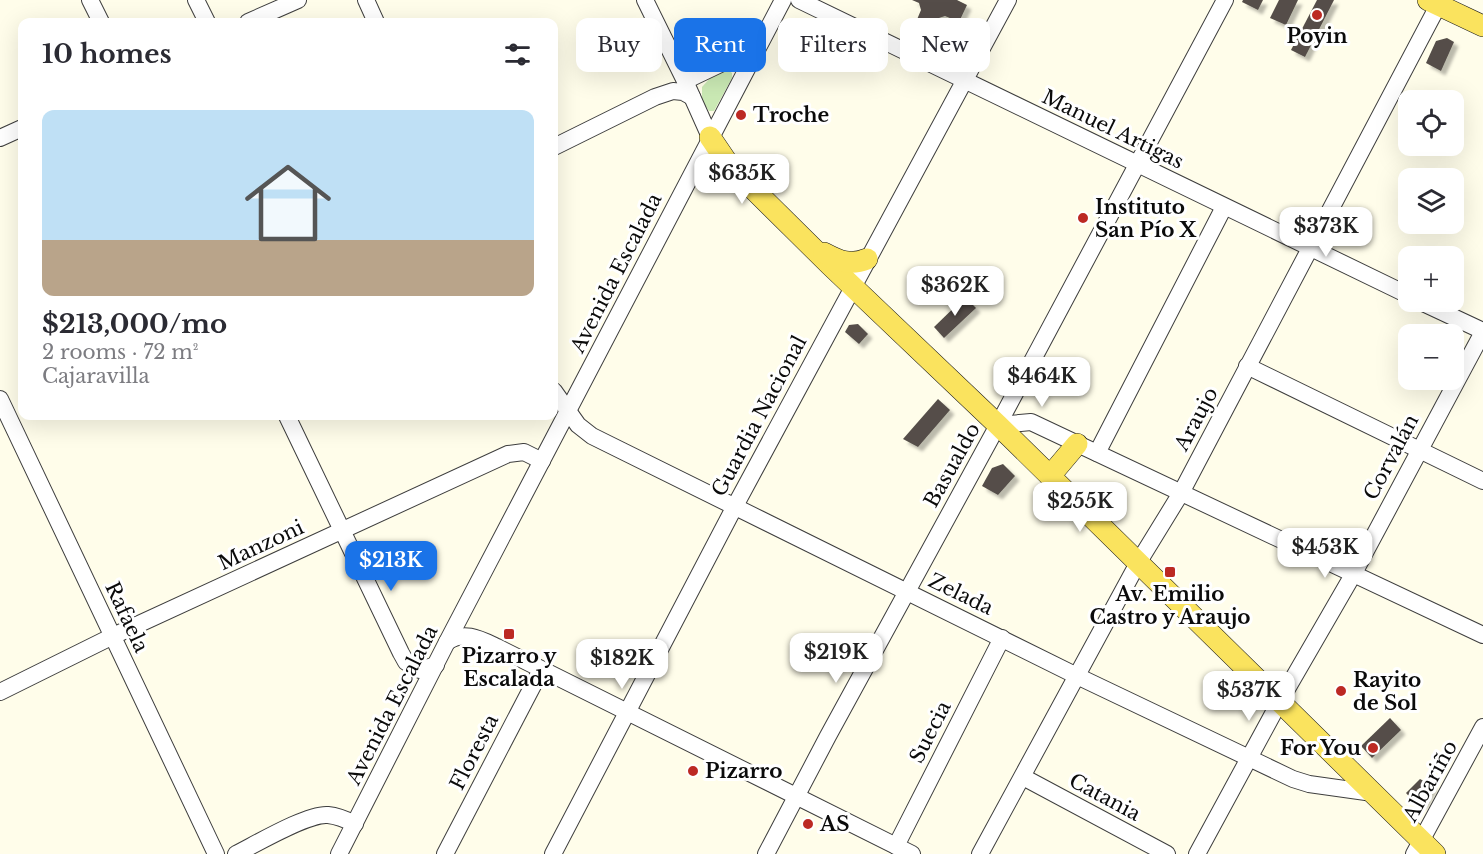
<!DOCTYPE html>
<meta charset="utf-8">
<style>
:root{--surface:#fff;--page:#f7f7f7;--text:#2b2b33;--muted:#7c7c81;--line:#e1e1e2;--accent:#1a73e8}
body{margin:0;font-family:"Libre Baskerville",serif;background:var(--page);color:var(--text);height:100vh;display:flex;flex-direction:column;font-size:22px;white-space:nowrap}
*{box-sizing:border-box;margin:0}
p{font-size:20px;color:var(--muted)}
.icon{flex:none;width:33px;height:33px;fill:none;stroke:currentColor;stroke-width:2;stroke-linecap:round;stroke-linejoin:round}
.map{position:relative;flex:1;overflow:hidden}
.side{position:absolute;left:18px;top:18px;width:540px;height:402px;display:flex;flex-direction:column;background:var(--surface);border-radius:12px;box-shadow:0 6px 24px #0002}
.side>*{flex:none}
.banner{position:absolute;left:576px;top:18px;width:570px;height:54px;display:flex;gap:12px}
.fabs{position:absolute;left:1398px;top:90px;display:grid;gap:12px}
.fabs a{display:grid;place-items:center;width:66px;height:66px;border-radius:12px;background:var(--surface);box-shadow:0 6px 24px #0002;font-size:30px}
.price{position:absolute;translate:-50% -51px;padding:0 14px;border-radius:12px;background:#fff;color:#222;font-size:20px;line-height:39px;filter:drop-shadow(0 2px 3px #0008)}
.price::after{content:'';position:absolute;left:50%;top:36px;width:18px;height:14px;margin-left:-9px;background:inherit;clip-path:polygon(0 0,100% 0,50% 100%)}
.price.active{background:var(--accent);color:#fff}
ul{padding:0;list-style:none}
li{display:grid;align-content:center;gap:12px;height:318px;padding:0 24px}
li+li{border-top:2px solid var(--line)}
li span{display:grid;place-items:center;height:186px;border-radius:12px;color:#555}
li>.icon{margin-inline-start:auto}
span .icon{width:108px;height:108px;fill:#fffc;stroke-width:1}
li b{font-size:26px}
h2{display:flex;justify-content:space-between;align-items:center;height:72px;padding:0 24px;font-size:26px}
.pill{padding:0 21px;border-radius:12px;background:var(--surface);box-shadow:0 6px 24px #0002;font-size:21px;line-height:54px}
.pill.active{background:var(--accent);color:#fff}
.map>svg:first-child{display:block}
.green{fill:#cae9b4}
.building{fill:#544e48;filter:url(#shadow)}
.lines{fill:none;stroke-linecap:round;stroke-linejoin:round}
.minor-casing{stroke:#3e3e3e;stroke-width:18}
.major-casing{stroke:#1c1c1c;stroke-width:22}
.minor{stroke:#fff;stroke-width:16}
.major{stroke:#fae35e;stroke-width:21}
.poi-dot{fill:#bc2923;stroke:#fff;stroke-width:2}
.labels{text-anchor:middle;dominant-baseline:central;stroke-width:6;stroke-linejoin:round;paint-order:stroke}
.poi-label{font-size:20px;font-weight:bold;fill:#0b0b0b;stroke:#fff;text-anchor:start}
.street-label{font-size:20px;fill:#0b0b0b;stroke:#fff}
</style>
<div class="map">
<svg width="1483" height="854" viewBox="0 0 1483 854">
<defs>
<filter id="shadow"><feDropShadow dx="4.5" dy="4.5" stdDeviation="1.5" flood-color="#0004"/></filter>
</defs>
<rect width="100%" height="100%" fill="#fffdea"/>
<polygon class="green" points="728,70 732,73 732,78 714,111 709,111 702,100 702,87 711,77"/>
<g class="building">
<polygon points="912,0 957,0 967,5 959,22 945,16 939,18 931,37 913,29 921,10 919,3"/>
<polygon points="1243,0 1263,0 1258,10 1242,2"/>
<polygon points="1279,0 1298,0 1286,25 1270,18"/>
<polygon points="1317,0 1334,0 1305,57 1291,50"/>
<polygon points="1447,38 1454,42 1441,71 1426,63 1436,41"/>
<polygon points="965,297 976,308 944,338 934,327"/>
<polygon points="858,324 868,334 859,344 845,332 849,325"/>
<polygon points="938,399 950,410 918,447 903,439"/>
<polygon points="1003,464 1015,476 998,495 982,486 992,468"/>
<polygon points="1390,718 1401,730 1372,758 1361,746"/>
<polygon points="1420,779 1433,786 1423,804 1417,805 1406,793"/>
</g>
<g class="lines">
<defs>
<g id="minor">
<polyline points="90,0 101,22"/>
<polyline points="196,0 207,22"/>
<polyline points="366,0 376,22"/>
<polyline points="645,0 685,81 710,137"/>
<polyline points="799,0 1408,295"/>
<polyline points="248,22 298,0"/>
<polyline points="685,81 756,47"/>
<polyline points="0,138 22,128"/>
<polyline points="554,147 655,97 673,91 683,92 692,97"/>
<polyline points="1421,302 1483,331"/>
<polyline points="1247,366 1483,481"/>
<polyline points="554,391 578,425 592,436 1077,676 1293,779 1309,784 1373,793"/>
<polyline points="0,399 216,854"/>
<polyline points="287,416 401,653 406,662 420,670 436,665"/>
<polyline points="998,425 1031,422 1483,635"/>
<polyline points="1097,453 1224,207"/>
<path d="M447,642c17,-12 33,-3 50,5l415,207"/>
<polyline points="0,692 113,636 508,454 524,452 542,461"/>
<polyline points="1023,777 1167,854"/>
<polyline points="896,846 1002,638"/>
<path d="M236,854c20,-10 72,-41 92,-39 10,1 19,5 27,9"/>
<polyline points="339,854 447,642 783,0"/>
<polyline points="445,854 541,670"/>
<polyline points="553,854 735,506 1008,0"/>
<polyline points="766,854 828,736 998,425 1225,0"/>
<polyline points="980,854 1138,563 1181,493 1441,0"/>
<polyline points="1197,854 1280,701 1354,573 1483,332"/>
<polyline points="1414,854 1483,727"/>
</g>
<g id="major">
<polyline points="1428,0 1483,26"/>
<polyline points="710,137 729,165 830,265 998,425 1435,854"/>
<path d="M824,253c15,8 26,13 43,6"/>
<polyline points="1050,476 1077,444"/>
</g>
</defs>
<use href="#minor" class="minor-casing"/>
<use href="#major" class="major-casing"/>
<use href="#minor" class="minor"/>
<use href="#major" class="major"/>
</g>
<g class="poi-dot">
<circle cx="1317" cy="15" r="6"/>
<circle cx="741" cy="115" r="6"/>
<circle cx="1083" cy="218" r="6"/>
<rect x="1164" y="566" width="12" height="12" rx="3"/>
<rect x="503" y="628" width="12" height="12" rx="3"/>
<circle cx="1341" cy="691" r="6"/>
<circle cx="1373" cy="748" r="6"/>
<circle cx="693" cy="771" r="6"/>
<circle cx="808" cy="824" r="6"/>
</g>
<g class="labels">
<g class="poi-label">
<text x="1317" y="36" text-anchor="middle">Poyin</text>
<text x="753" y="115">Troche</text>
<text x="1095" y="207">Instituto<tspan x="1095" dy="23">San Pío X</tspan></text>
<text x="1170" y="594" text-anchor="middle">Av. Emilio<tspan x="1170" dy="23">Castro y Araujo</tspan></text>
<text x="509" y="656" text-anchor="middle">Pizarro y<tspan x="509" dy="23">Escalada</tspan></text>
<text x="1353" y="680">Rayito<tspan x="1353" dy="23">de Sol</tspan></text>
<text x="1361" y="748" text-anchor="end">For You</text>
<text x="705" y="771">Pizarro</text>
<text x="820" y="824">AS</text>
</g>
<g class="street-label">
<text transform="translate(1113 129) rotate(26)">Manuel Artigas</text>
<text transform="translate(616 273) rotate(-63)">Avenida Escalada</text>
<text transform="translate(759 416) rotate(-62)">Guardia Nacional</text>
<text transform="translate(1196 419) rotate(-62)">Araujo</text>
<text transform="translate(1391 457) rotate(-62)">Corvalán</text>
<text transform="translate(952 465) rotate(-61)">Basualdo</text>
<text transform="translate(261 545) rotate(-25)">Manzoni</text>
<text transform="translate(961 594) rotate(26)">Zelada</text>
<text transform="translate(127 617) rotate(65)">Rafaela</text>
<text transform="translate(392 705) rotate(-63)">Avenida Escalada</text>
<text transform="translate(930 732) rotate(-63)">Suecia</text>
<text transform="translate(474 752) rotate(-63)">Floresta</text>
<text transform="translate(1430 781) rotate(-61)">Albariño</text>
<text transform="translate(1105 797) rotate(28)">Catania</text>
</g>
</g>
</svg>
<div class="fabs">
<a><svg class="icon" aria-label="locate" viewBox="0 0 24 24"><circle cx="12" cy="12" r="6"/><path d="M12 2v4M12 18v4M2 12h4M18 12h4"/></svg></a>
<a><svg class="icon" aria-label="layers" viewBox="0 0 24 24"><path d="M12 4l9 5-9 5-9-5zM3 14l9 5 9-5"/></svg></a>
<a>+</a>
<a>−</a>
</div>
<b class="price" style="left:742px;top:205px">$635K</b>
<b class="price" style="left:1326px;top:258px">$373K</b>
<b class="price" style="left:955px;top:317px">$362K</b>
<b class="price" style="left:1042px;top:408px">$464K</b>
<b class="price" style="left:1080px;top:533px">$255K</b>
<b class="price" style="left:1325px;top:579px">$453K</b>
<b class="price active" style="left:391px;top:592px">$213K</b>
<b class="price" style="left:836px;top:684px">$219K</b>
<b class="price" style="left:622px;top:690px">$182K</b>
<b class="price" style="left:1249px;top:722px">$537K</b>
<div class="banner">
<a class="pill">Buy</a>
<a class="pill active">Rent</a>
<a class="pill">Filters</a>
<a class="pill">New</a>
</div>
<section class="side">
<h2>10 homes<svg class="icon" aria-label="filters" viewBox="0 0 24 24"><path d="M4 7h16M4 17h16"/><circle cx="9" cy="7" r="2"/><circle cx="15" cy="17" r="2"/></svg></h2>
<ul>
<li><span style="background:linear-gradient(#bfe0f5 70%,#b9a48a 0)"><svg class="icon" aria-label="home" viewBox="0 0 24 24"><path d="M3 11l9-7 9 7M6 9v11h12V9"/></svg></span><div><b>$213,000/mo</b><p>2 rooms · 72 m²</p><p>Cajaravilla</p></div></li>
</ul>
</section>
</div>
